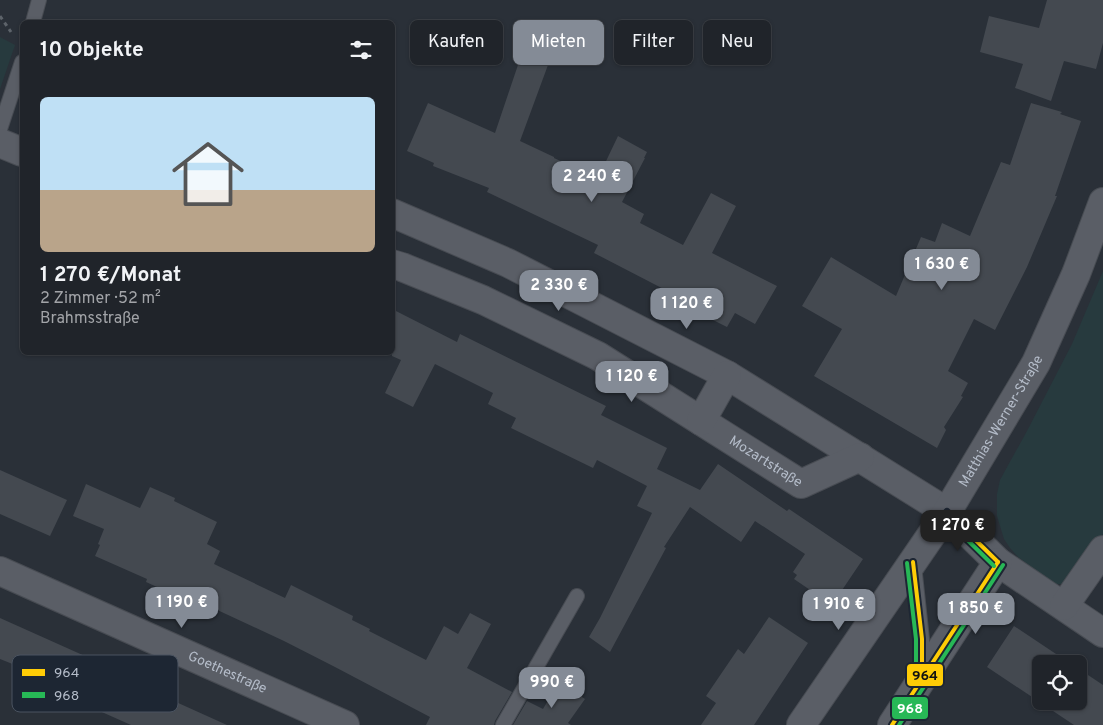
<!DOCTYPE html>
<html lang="de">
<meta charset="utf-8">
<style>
:root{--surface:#20242a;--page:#2d3036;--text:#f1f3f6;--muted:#a2a4a8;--line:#3d4147;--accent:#848b96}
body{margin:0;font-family:Overpass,sans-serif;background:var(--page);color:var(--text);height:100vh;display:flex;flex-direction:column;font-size:19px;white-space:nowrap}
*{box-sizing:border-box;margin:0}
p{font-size:16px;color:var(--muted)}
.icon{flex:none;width:28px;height:28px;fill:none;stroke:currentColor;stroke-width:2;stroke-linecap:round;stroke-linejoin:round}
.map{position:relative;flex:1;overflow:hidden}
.details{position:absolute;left:20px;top:20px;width:375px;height:335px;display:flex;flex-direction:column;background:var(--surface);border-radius:8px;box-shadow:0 1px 4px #0004,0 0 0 1px var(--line)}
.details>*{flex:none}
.banner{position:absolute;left:410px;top:20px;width:475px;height:45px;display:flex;gap:10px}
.fabs{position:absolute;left:1032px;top:655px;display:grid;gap:10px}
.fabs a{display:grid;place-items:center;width:55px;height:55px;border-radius:8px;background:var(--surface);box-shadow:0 1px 4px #0004,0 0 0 1px var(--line);font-size:25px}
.price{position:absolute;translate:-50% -42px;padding:0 11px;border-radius:10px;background:var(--accent);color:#fff;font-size:16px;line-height:32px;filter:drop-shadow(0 1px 2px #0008)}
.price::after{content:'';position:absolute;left:50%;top:30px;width:15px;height:11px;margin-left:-8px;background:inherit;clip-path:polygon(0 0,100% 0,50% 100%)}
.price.active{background:#222;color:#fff}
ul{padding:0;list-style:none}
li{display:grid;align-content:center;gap:10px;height:265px;padding:0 20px}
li+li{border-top:1px solid var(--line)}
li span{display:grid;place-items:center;height:155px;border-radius:8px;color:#555}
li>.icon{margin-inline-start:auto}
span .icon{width:90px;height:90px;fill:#fffc;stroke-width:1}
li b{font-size:21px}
h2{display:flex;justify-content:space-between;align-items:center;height:60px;padding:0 20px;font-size:21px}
.tag{padding:0 18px;border-radius:8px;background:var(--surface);box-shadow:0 1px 4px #0004,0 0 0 1px var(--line);font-size:18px;line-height:45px}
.tag.active{background:var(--accent);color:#fff}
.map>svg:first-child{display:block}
.green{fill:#273a3e}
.building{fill:#444950}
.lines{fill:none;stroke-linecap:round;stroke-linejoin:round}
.service-casing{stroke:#484c53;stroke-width:16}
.minor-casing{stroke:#484c53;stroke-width:30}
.path{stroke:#5d636a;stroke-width:3;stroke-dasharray:4 4;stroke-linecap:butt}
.service{stroke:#5a5e66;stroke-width:14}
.minor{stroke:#5a5e66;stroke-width:28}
.bus-1-casing{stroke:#1d2633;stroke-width:8}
.bus-2-casing{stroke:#1d2633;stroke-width:8}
.bus-1{stroke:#ffcc06;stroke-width:4}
.bus-2{stroke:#27b856;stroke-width:4}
.labels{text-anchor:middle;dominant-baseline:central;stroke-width:5;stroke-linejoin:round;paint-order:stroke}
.street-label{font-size:14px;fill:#b4bcc9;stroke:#1d2633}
.key{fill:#1d2633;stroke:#4a5360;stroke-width:1}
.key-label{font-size:14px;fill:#b4bcc9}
.line-badge{stroke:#1d2633;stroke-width:2}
.badge-label{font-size:14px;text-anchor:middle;font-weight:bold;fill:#fff}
.pale-badge-label{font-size:14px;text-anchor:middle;font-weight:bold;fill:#111}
</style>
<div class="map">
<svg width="1103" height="725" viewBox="0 0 1103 725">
<rect width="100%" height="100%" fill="#2a3038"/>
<g class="green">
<polygon points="0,37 15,45 0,89"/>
<path d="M1103,271v263c-8,12 -25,42 -38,48 -4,3 -7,2 -12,1l-35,-26 -8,-9 -6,-9 -7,-23v-22l3,-14 6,-11 21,-38 45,-87z"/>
</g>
<g class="building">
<polygon points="1047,0 1103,0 1103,43 1096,69 1064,61 1051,101 1015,88 1023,64 980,52 989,16 1039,28"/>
<polygon points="521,56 548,65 520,141 554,157 554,158 598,178 618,136 647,152 644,158 645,158 622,202 644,214 640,223 683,245 711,193 736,206 712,253 777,286 755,324 735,313 727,327 697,312 701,304 681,298 594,253 598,245 487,192 489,188 433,166 434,163 407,151 428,103 495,133"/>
<polygon points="1031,103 1062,112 1060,114 1081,121 1055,196 1057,196 1027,267 995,330 974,319 948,371 968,383 961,396 963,397 944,427 946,430 937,448 814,376 842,329 802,306 831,257 896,296 921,237 935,242 942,223 970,236 1001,162 1010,165"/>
<polygon points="392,309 457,342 460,334 606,406 601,415 667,448 657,469 700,490 718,464 787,511 789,509 863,559 832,605 794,579 797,575 793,572 805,554 755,521 741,542 690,507 664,547 666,548 610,652 589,637 600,618 652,513 637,506 647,486 597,460 593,468 511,428 516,418 488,404 493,393 435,364 413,407 385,393 401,360 392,356"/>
<polygon points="0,470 67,500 50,536 0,514"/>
<polygon points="86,484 140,508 150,487 175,498 174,501 217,522 207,544 220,551 214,564 285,598 291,585 353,616 352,620 370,629 369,631 426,660 444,626 458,634 470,613 491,624 467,668 512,692 495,721 494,725 426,725 430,717 335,667 284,641 170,588 168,592 146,582 147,579 95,556 100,545 98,544 104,529 73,516"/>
<polygon points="769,617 808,643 754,725 701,725 716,703 706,696 738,649 744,654"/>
<polygon points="0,618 96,661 94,665 227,725 131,725 12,672 15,665 0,659"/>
<polygon points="1014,626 1071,664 1041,664 1041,701 1079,701 1079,669 1103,685 1103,725 1074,725 987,667"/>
<polygon points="559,682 585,699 568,723 571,725 513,725 527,701 543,709"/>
</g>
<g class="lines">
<defs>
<g id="service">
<polyline points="33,22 39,0"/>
<polyline points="0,129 22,62"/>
<polyline points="914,565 922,639 922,663 921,670"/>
<polyline points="503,725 577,596"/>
</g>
<g id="minor">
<polyline points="0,143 22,152"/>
<polyline points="392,213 508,263 727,375 947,512 998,562 1103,633"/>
<path id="s1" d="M392,264l10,3 81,33 115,56 203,128 59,-27"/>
<polyline points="701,421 727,375"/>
<path id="s2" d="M0,571l345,154"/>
<polyline points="1064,606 1103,550"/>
<path id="s3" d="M801,725l146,-213 89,-149 40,-89 27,-72"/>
<polyline points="892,725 998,562"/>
</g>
</defs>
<use href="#service" class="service-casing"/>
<use href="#minor" class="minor-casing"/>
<polyline class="path" points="0,16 11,32"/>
<use href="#service" class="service"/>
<use href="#minor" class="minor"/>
<defs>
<g id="bus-1">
<polyline points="947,512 998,562"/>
<polyline points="913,562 922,639 922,663 918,685"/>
<polyline points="892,725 998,562"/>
</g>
<g id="bus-2">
<polyline points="943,516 994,566"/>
<polyline points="907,563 916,639 916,662 912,684"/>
<polyline points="899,725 1003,565"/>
</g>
</defs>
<use href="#bus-1" class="bus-1-casing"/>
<use href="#bus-2" class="bus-2-casing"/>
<use href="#bus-1" class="bus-1"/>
<use href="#bus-2" class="bus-2"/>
</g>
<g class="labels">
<g class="street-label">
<text stroke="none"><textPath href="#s3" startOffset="364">Matthias-Werner-Straße</textPath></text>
<text stroke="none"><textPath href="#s1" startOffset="424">Mozartstraße</textPath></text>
<text stroke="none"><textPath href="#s2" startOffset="249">Goethestraße</textPath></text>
</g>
</g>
<rect x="12" y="655" width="166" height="57" rx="8" class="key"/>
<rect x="22" y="669" width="23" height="7" fill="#ffcc06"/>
<rect x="22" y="692" width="23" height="6" fill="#27b856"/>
<g class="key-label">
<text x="54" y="677">964</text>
<text x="54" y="700">968</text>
</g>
<g class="line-badge">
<rect x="906" y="663" width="38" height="24" rx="5" fill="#ffcc06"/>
<rect x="891" y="696" width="38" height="24" rx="5" fill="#27b856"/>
</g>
<g class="badge-label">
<text x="910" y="713">968</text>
</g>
<g class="pale-badge-label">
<text x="925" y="680">964</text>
</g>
</svg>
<div class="fabs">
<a><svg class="icon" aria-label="locate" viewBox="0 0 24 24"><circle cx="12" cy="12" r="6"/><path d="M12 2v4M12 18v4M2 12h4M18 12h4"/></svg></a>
</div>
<b class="price" style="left:592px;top:203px">2 240 €</b>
<b class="price" style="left:942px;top:291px">1 630 €</b>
<b class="price" style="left:559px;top:312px">2 330 €</b>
<b class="price" style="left:687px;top:330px">1 120 €</b>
<b class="price" style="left:632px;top:403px">1 120 €</b>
<b class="price active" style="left:958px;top:552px">1 270 €</b>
<b class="price" style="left:182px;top:629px">1 190 €</b>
<b class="price" style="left:839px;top:631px">1 910 €</b>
<b class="price" style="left:976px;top:635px">1 850 €</b>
<b class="price" style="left:552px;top:709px">990 €</b>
<div class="banner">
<a class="tag">Kaufen</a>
<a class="tag active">Mieten</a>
<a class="tag">Filter</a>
<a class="tag">Neu</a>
</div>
<section class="details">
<h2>10 Objekte<svg class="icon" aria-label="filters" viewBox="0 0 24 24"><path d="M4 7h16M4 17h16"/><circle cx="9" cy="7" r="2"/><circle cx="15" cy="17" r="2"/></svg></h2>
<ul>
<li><span style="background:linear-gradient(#bfe0f5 60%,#b9a48a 0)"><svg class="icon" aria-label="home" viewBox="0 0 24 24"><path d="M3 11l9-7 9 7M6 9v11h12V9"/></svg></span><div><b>1 270 €/Monat</b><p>2 Zimmer · 52 m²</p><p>Brahmsstraße</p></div></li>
</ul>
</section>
</div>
